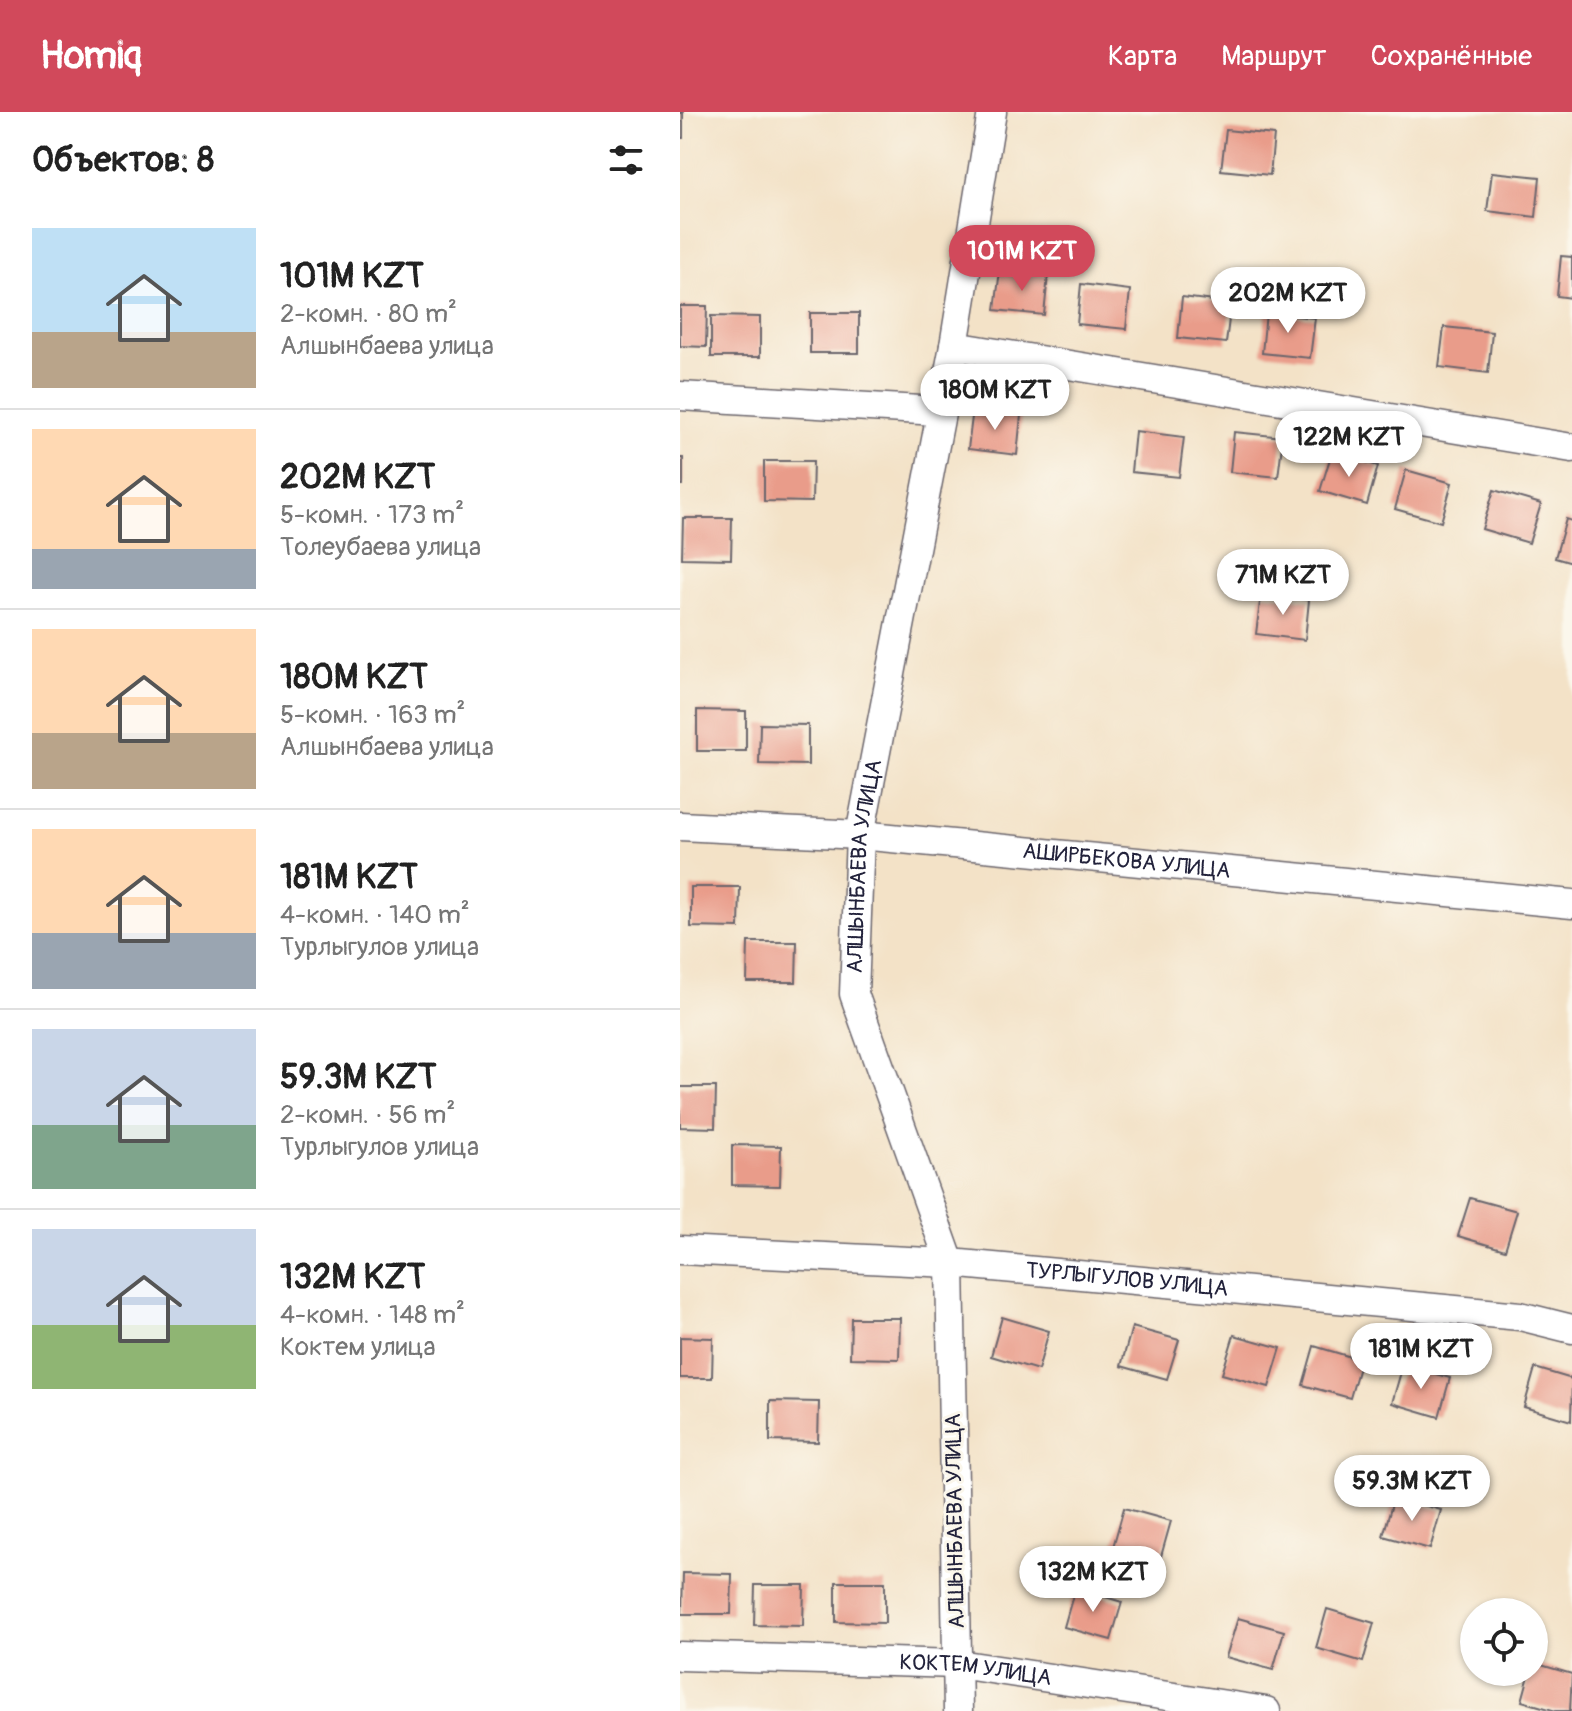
<!DOCTYPE html>
<html lang="ru">
<meta charset="utf-8">
<style>
:root{--surface:#fff;--page:#f6f6f6;--text:#222;--muted:#767676;--line:#e0e0e0;--accent:#d1495b}
body{margin:0;font-family:Pangolin,sans-serif;background:var(--page);color:var(--text);height:100vh;display:flex;flex-direction:column;font-size:30px;white-space:nowrap}
*{box-sizing:border-box;margin:0}
p{font-size:26px;color:var(--muted)}
.icon{flex:none;width:44px;height:44px;fill:none;stroke:currentColor;stroke-width:2;stroke-linecap:round;stroke-linejoin:round}
.map{position:relative;flex:1;overflow:hidden}
.sheet{display:flex;flex-direction:column;background:var(--surface);width:680px}
.sheet>*{flex:none}
.buttons{position:absolute;left:780px;top:1486px;display:grid;gap:16px}
.buttons a{display:grid;place-items:center;width:88px;height:88px;border-radius:50%;background:var(--surface);box-shadow:0 2px 6px #0004;font-size:40px}
.price{position:absolute;translate:-50% -68px;padding:0 18px;border-radius:28px;background:#fff;color:#222;font-size:26px;line-height:52px;filter:drop-shadow(0 2px 4px #0008)}
.price::after{content:'';position:absolute;left:50%;top:48px;width:24px;height:18px;margin-left:-12px;background:inherit;clip-path:polygon(0 0,100% 0,50% 100%)}
.price.active{background:var(--accent);color:#fff}
ul{padding:0;list-style:none}
li{display:flex;align-items:center;gap:24px;height:200px;padding:0 32px}
li+li{border-top:2px solid var(--line)}
li span{display:grid;place-items:center;flex:none;width:224px;height:160px;border-radius:0px;color:#555}
li>.icon{margin-inline-start:auto}
span .icon{width:96px;height:96px;fill:#fffc;stroke-width:1}
li b{font-size:34px}
h2{display:flex;justify-content:space-between;align-items:center;height:96px;padding:0 32px;font-size:34px}
header{display:flex;align-items:center;gap:48px;box-sizing:border-box;height:112px;padding:0 40px;background:var(--accent);color:#fff}
header strong{font-size:38px}
nav{display:flex;gap:44px;margin-inline-start:auto;font-size:28px}
main{display:flex;flex:1;min-height:0}
.map>svg:first-child{display:block}
.building{fill:#e99c8a}
.lines{fill:none;stroke-linecap:round;stroke-linejoin:round}
.minor-casing{stroke:#6b656c;stroke-width:31}
.minor{stroke:#fff;stroke-width:28}
.labels{text-anchor:middle;dominant-baseline:central;stroke-width:6;stroke-linejoin:round;paint-order:stroke}
.street-label{font-size:22px;fill:#22223b;stroke:#fbf7ec}
</style>
<header>
<strong>Homiq</strong>
<nav><a>Карта</a><a>Маршрут</a><a>Сохранённые</a></nav>
</header>
<main>
<section class="sheet">
<h2>Объектов: 8<svg class="icon" aria-label="filters" viewBox="0 0 24 24"><path d="M4 7h16M4 17h16"/><circle cx="9" cy="7" r="2"/><circle cx="15" cy="17" r="2"/></svg></h2>
<ul>
<li><span style="background:linear-gradient(#bfe0f5 65%,#b9a48a 0)"><svg class="icon" aria-label="home" viewBox="0 0 24 24"><path d="M3 11l9-7 9 7M6 9v11h12V9"/></svg></span><div><b>101M KZT</b><p>2-комн. · 80 m²</p><p>Алшынбаева улица</p></div></li>
<li><span style="background:linear-gradient(#ffd9b3 75%,#9aa5b1 0)"><svg class="icon" aria-label="home" viewBox="0 0 24 24"><path d="M3 11l9-7 9 7M6 9v11h12V9"/></svg></span><div><b>202M KZT</b><p>5-комн. · 173 m²</p><p>Толеубаева улица</p></div></li>
<li><span style="background:linear-gradient(#ffd9b3 65%,#b9a48a 0)"><svg class="icon" aria-label="home" viewBox="0 0 24 24"><path d="M3 11l9-7 9 7M6 9v11h12V9"/></svg></span><div><b>180M KZT</b><p>5-комн. · 163 m²</p><p>Алшынбаева улица</p></div></li>
<li><span style="background:linear-gradient(#ffd9b3 65%,#9aa5b1 0)"><svg class="icon" aria-label="home" viewBox="0 0 24 24"><path d="M3 11l9-7 9 7M6 9v11h12V9"/></svg></span><div><b>181M KZT</b><p>4-комн. · 140 m²</p><p>Турлыгулов улица</p></div></li>
<li><span style="background:linear-gradient(#c9d6e8 60%,#7fa58c 0)"><svg class="icon" aria-label="home" viewBox="0 0 24 24"><path d="M3 11l9-7 9 7M6 9v11h12V9"/></svg></span><div><b>59.3M KZT</b><p>2-комн. · 56 m²</p><p>Турлыгулов улица</p></div></li>
<li><span style="background:linear-gradient(#c9d6e8 60%,#8fb573 0)"><svg class="icon" aria-label="home" viewBox="0 0 24 24"><path d="M3 11l9-7 9 7M6 9v11h12V9"/></svg></span><div><b>132M KZT</b><p>4-комн. · 148 m²</p><p>Коктем улица</p></div></li>
</ul>
</section>
<div class="map">
<svg width="892" height="1599" viewBox="0 0 892 1599">
<rect width="100%" height="100%" fill="#fbf7ec"/>
<filter id="ink" filterUnits="userSpaceOnUse"><feTurbulence type="fractalNoise" baseFrequency=".0125" numOctaves="2"/><feDisplacementMap in="SourceGraphic" scale="16" xChannelSelector="R" yChannelSelector="G"/><feConvolveMatrix kernelMatrix="1 2 1 2 8 2 1 2 1" color-interpolation-filters="sRGB"/></filter>
<filter id="wash" filterUnits="userSpaceOnUse"><feTurbulence type="fractalNoise" baseFrequency=".006" numOctaves="4" result="noise"/><feDisplacementMap in="SourceGraphic" scale="32" xChannelSelector="R" yChannelSelector="G"/><feGaussianBlur stdDeviation="1.8" result="paint"/><feColorMatrix in="noise" values="0 0 0 0 0 0 0 0 0 0 0 0 0 0 0 0 0 1.4 0 .05"/><feComposite in="paint" operator="in"/></filter>
<g filter="url(#wash)">
<rect width="100%" height="100%" fill="#f3e2c7"/>
<g id="blocks">
<g class="building">
<rect x="0" y="0" width="3" height="26"/>
<polygon points="546,18 594,23 590,63 541,58"/>
<polygon points="812,60 860,65 856,105 807,99"/>
<polygon points="881,144 892,145 892,186 877,184"/>
<polygon points="320,158 368,163 364,203 315,198"/>
<polygon points="401,172 450,178 446,217 397,212"/>
<polygon points="502,185 551,191 546,231 498,226"/>
<polygon points="0,194 27,194 26,235 0,234"/>
<rect x="130" y="201" width="49" height="40"/>
<polygon points="586,201 635,206 630,246 582,241"/>
<polygon points="31,204 80,205 80,245 31,245"/>
<polygon points="764,215 812,220 808,261 759,255"/>
<polygon points="293,297 341,303 337,343 288,337"/>
<polygon points="455,319 504,325 499,365 451,360"/>
<polygon points="554,320 603,325 598,365 550,360"/>
<polygon points="652,340 698,354 687,393 640,379"/>
<rect x="0" y="346" width="3" height="27"/>
<polygon points="84,349 133,349 132,390 84,389"/>
<polygon points="726,358 772,371 761,410 715,397"/>
<polygon points="814,378 861,392 849,431 802,417"/>
<polygon points="3,406 52,406 51,447 2,446"/>
<polygon points="886,407 892,409 892,451 875,446"/>
<polygon points="581,482 629,488 625,528 576,522"/>
<polygon points="17,598 66,599 66,639 17,639"/>
<polygon points="80,612 128,613 128,653 79,652"/>
<polygon points="11,775 60,775 59,816 11,815"/>
<polygon points="68,830 117,830 116,870 67,870"/>
<polygon points="0,975 36,975 35,1016 0,1015"/>
<polygon points="52,1033 101,1034 100,1074 52,1073"/>
<polygon points="790,1086 837,1099 825,1138 778,1124"/>
<polygon points="322,1205 369,1219 358,1258 311,1244"/>
<polygon points="171,1206 220,1206 219,1247 170,1246"/>
<polygon points="452,1215 499,1228 487,1267 441,1254"/>
<polygon points="554,1223 601,1236 589,1275 542,1262"/>
<polygon points="0,1225 33,1226 32,1266 0,1266"/>
<polygon points="634,1234 681,1248 670,1286 623,1273"/>
<polygon points="723,1253 770,1266 759,1305 712,1291"/>
<polygon points="855,1256 892,1267 891,1309 844,1295"/>
<polygon points="90,1289 139,1290 138,1330 90,1329"/>
<polygon points="714,1385 761,1398 750,1437 703,1424"/>
<polygon points="444,1396 491,1409 480,1448 433,1435"/>
<polygon points="3,1461 52,1462 51,1502 2,1502"/>
<polygon points="156,1470 205,1470 205,1511 156,1510"/>
<polygon points="75,1473 124,1473 123,1514 74,1513"/>
<polygon points="395,1476 442,1490 431,1528 384,1515"/>
<polygon points="647,1497 694,1511 683,1550 636,1536"/>
<polygon points="558,1506 604,1519 593,1558 546,1545"/>
<polygon points="854,1551 892,1562 890,1599 876,1599 842,1589 850,1560 854,1560"/>
</g>
</g>
</g>
<g filter="url(#ink)">
<use href="#blocks" fill-opacity="0" stroke="#6b656c" stroke-width="2"/>
<g class="lines">
<defs>
<g id="minor">
<polyline points="274,234 892,336"/>
<polyline points="0,284 258,299"/>
<path id="s1" d="M0,714l180,9 712,69"/>
<path id="s2" d="M0,1138l270,13 570,53 52,13"/>
<path id="s3" d="M0,1544l278,8 308,47"/>
<path id="s4" d="M278,1599l-8,-448 -96,-269 6,-159 94,-489 38,-234"/>
</g>
</defs>
<use href="#minor" class="minor-casing"/>
<use href="#minor" class="minor"/>
</g>
</g>
<g class="labels">
<g class="street-label">
<text stroke="none"><textPath href="#s1" startOffset="448">АШИРБЕКОВА УЛИЦА</textPath></text>
<text stroke="none"><textPath href="#s4" startOffset="862">АЛШЫНБАЕВА УЛИЦА</textPath></text>
<text stroke="none"><textPath href="#s2" startOffset="448">ТУРЛЫГУЛОВ УЛИЦА</textPath></text>
<text transform="translate(275 1409) rotate(-91)">АЛШЫНБАЕВА УЛИЦА</text>
<text stroke="none"><textPath href="#s3" startOffset="296">КОКТЕМ УЛИЦА</textPath></text>
</g>
</g>
</svg>
<div class="buttons">
<a><svg class="icon" aria-label="locate" viewBox="0 0 24 24"><circle cx="12" cy="12" r="6"/><path d="M12 2v4M12 18v4M2 12h4M18 12h4"/></svg></a>
</div>
<b class="price active" style="left:342px;top:181px">101M KZT</b>
<b class="price" style="left:608px;top:223px">202M KZT</b>
<b class="price" style="left:315px;top:320px">180M KZT</b>
<b class="price" style="left:669px;top:367px">122M KZT</b>
<b class="price" style="left:603px;top:505px">71M KZT</b>
<b class="price" style="left:741px;top:1279px">181M KZT</b>
<b class="price" style="left:732px;top:1411px">59.3M KZT</b>
<b class="price" style="left:413px;top:1502px">132M KZT</b>
</div>
</main>
